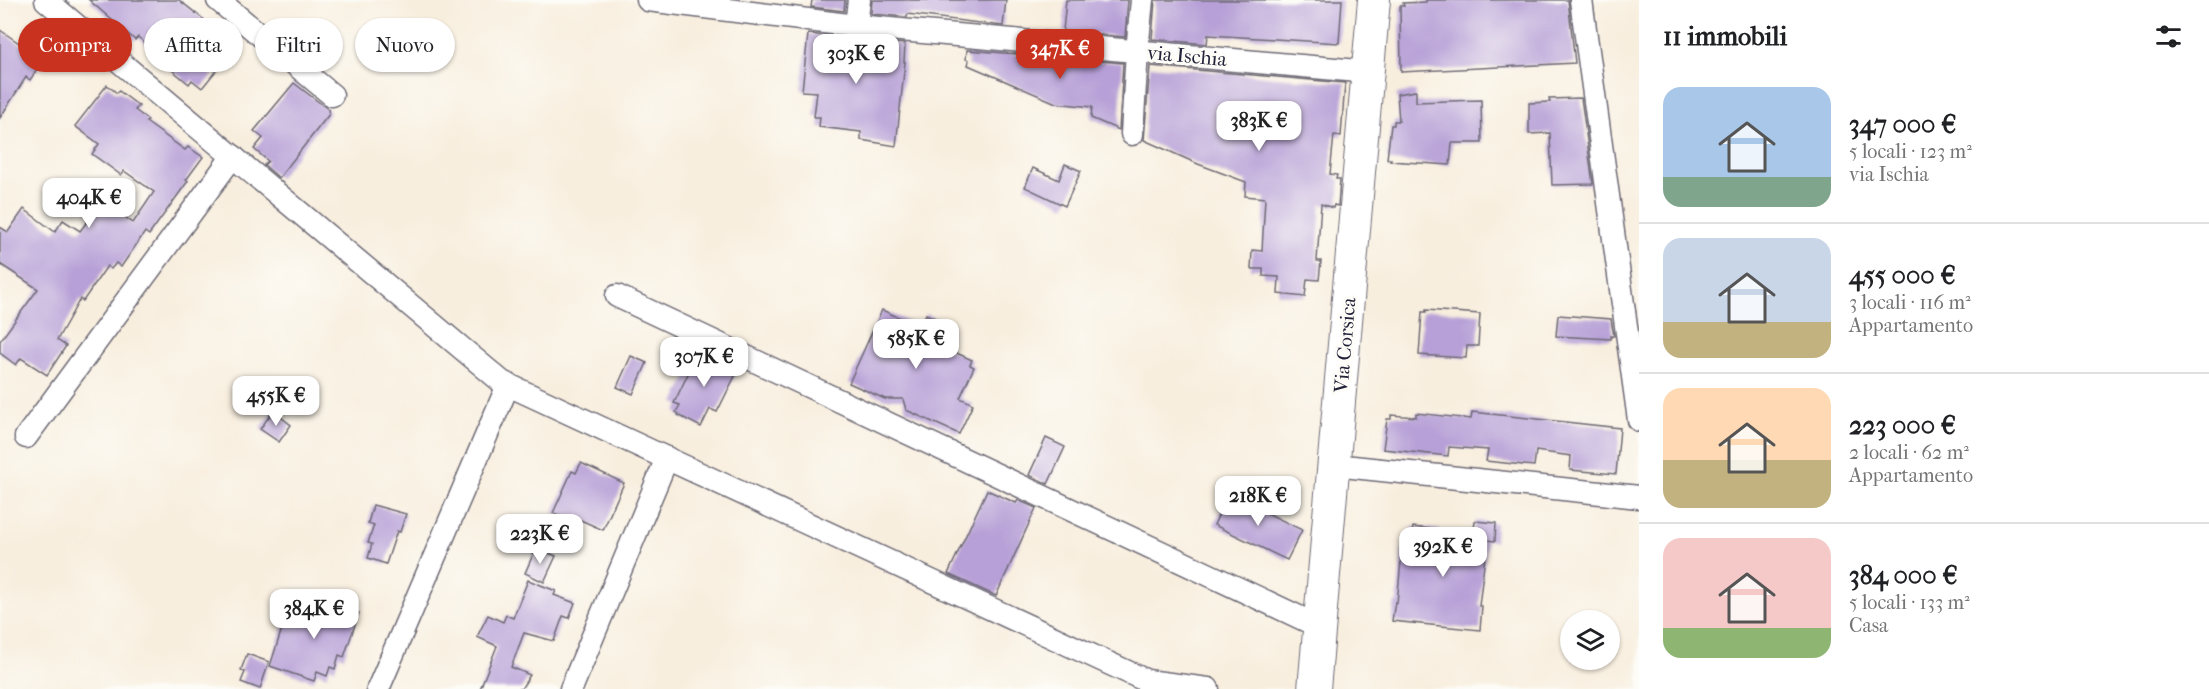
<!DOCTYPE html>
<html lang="it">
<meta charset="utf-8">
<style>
:root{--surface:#fff;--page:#f6f6f6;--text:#202124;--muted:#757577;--line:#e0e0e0;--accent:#c8321e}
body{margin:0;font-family:"IM FELL French Canon",serif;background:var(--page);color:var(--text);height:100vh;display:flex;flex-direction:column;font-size:22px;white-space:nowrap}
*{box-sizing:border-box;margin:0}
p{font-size:20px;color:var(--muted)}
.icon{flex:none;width:33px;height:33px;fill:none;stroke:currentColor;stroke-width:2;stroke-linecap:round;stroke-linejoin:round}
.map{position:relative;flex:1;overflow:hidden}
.panel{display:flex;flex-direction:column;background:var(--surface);width:570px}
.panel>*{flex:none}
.hud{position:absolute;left:18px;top:18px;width:570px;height:54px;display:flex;gap:12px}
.buttons{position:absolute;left:1560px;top:610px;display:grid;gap:12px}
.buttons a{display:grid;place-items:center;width:60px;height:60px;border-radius:50%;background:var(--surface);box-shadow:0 2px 4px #0004;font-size:30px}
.price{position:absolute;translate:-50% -51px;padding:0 14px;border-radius:12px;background:#fff;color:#222;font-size:20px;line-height:39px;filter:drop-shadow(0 2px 3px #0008)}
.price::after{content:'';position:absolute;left:50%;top:36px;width:18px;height:14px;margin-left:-9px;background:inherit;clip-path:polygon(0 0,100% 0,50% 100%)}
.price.selected{background:var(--accent);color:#fff}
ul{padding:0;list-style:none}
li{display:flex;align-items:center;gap:18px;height:150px;padding:0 24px}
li+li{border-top:2px solid var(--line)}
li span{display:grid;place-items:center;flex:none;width:168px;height:120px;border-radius:18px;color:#555}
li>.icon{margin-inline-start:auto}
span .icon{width:72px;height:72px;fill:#fffc;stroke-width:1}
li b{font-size:26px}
h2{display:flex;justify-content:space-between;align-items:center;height:72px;padding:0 24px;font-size:26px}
.chip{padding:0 21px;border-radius:27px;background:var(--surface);box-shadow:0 2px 4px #0004;font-size:21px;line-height:54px}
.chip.selected{background:var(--accent);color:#fff}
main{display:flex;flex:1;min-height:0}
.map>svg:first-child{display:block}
.building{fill:#b7a0d7}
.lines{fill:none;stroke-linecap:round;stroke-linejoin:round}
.street-casing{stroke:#6d6974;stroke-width:25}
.secondary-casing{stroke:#6d6974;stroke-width:34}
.street{stroke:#fff;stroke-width:22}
.secondary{stroke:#fff;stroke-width:32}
.labels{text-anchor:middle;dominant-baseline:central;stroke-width:6;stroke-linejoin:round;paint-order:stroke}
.street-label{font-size:20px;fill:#22223b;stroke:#fdfcf7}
</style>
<main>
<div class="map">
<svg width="1639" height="689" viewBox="0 0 1639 689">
<rect width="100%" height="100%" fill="#fdfcf7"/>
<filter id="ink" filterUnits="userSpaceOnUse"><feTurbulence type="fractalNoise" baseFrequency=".0167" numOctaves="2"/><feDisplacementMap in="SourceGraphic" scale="12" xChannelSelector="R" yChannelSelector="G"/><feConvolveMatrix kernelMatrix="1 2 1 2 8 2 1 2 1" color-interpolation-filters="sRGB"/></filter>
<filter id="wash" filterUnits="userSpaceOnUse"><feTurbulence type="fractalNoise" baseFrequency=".008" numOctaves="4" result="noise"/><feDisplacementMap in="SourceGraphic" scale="24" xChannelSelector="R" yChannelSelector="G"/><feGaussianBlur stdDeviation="1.35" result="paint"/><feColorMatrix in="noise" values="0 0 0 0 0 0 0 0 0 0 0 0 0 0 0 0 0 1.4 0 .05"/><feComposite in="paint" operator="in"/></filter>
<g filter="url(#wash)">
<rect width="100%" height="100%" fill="#f8eede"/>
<g id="blocks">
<g class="building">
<polygon points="89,0 179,0 208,23 205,27 232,51 202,88 192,80 189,84 161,61 163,59 138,37 135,40"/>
<polygon points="812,0 845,0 844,11 811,7"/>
<polygon points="872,0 1006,0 1003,26 908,14 907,17 871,14"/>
<polygon points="1066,0 1128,0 1125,37 1063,31"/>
<polygon points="1155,0 1342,0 1339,43 1208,35 1207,44 1152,39"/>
<polygon points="1426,0 1568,0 1575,63 1401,72 1400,6 1404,6 1403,3 1426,2"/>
<polygon points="0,30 22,45 26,39 48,53 30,80 26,77 0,118"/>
<polygon points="808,34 905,44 904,62 905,62 896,146 861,140 861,132 819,127 820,117 814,117 817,92 802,91"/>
<polygon points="967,50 1123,63 1119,130 1091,118 1092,107 1056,103 968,65 969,60 966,59"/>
<polygon points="1150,66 1345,83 1341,136 1334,135 1330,174 1337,175 1336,179 1340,179 1338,206 1334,205 1333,208 1321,204 1317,261 1321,261 1319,280 1307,279 1305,297 1278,294 1279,277 1263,276 1263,269 1251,269 1252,250 1262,251 1265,198 1245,196 1246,182 1198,164 1144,140"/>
<polygon points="294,83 329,110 328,111 330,113 279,178 264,165 268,161 254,149 263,138 254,131"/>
<polygon points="107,85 117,93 119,91 139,106 135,110 148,120 146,122 185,150 188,147 203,157 186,180 188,181 149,235 145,232 121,267 116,263 111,269 107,266 83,301 80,299 57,340 66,346 47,375 21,358 16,365 0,353 0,341 38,289 0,264 0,227 8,232 24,209 55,232 63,220 80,231 103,201 133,223 154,192 124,171 121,175 92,154 99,144 75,126"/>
<polygon points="1416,91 1416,102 1481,100 1482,143 1452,143 1450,165 1390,161 1391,159 1387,159 1391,125 1394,125 1394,121 1399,121 1397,94"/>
<polygon points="1581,98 1593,184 1552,185 1550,133 1529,134 1529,103 1550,102 1549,99"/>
<polygon points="1065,164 1081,171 1065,206 1025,187 1033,168 1059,180"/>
<polygon points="882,310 920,327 926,314 953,327 943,347 972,360 970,365 974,367 960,398 973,404 959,434 906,410 903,399 885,399 849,383"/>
<polygon points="1426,310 1480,314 1478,346 1467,346 1466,358 1419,355 1422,312 1426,312"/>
<polygon points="1558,315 1611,319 1614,336 1611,336 1611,339 1556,336"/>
<polygon points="699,351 738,370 717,412 710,409 701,427 678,415 679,414 676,412 680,405 674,403"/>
<polygon points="631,356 647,363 633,394 617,387"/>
<polygon points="273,411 291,425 279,442 260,429"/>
<polygon points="1472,412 1620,428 1616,474 1570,470 1571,456 1536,451 1534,466 1486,461 1488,450 1449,447 1448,456 1383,449 1387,419 1391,419 1391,415 1416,417 1416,413 1471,419"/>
<polygon points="1046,438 1065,447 1048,484 1029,475"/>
<polygon points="581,463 624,483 603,530 574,517 573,522 553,513 572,471 576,473"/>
<polygon points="987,490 1016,503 1018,500 1036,508 996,596 948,574"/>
<polygon points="1228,494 1302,530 1287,560 1214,525"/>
<polygon points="373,505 406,514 400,532 397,531 386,564 368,558 372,544 368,543 374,525 368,523"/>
<polygon points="1475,521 1496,523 1495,541 1487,540 1479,606 1482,606 1480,630 1392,621 1395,602 1397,603 1402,550 1410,551 1413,527 1440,530 1440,534 1473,538"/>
<polygon points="536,548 556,556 544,582 525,573"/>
<polygon points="528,580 556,591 554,595 575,603 569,618 563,616 554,641 524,633 511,667 530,675 521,689 480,689 497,646 477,637 488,615 503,622 506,615 513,618"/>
<polygon points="314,601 330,606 331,602 359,613 344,657 339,655 335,669 330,667 327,676 317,672 314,681 270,666 287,613 300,617 304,605 311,608"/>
<polygon points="247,654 269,662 260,689 241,682 245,672 241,670"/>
</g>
</g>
</g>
<g filter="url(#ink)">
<use href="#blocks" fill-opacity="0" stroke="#6d6974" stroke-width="1.5"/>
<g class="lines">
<defs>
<g id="street">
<polyline points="46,0 502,382 1147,681 1208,689"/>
<polyline points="218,0 332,95"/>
<polyline points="648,0 856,26 1369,72"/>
<polyline points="1581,0 1639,420"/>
<polyline points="856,26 859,0"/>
<polyline points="1132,134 1137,51 1142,0"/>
<polyline points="617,296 1320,627"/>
<polyline points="26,437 233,156"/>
<polyline points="1334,465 1639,497"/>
<polyline points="378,689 508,385"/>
<polyline points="571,689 667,458"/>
</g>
<polyline id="secondary" points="1314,689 1374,0"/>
</defs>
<use href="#street" class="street-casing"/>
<use href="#secondary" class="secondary-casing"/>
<use href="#street" class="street"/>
<use href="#secondary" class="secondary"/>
</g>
</g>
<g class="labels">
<g class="street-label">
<text transform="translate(1187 56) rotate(5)">via Ischia</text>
<text transform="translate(1345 345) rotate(-85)">Via Corsica</text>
</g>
</g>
</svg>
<div class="buttons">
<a><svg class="icon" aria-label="layers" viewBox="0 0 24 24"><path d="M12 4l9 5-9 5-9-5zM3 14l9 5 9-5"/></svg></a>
</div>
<b class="price selected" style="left:1060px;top:80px">347K €</b>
<b class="price" style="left:856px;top:85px">303K €</b>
<b class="price" style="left:1259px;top:152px">383K €</b>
<b class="price" style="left:89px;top:229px">404K €</b>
<b class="price" style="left:916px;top:370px">585K €</b>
<b class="price" style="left:704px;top:388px">307K €</b>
<b class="price" style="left:276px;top:427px">455K €</b>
<b class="price" style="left:1258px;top:527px">218K €</b>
<b class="price" style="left:540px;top:565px">223K €</b>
<b class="price" style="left:1443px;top:578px">392K €</b>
<b class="price" style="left:314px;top:640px">384K €</b>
<div class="hud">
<a class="chip selected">Compra</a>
<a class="chip">Affitta</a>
<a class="chip">Filtri</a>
<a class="chip">Nuovo</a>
</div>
</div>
<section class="panel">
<h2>11 immobili<svg class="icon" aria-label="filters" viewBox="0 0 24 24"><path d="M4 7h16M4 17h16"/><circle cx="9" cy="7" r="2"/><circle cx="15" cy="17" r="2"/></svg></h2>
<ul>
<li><span style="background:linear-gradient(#a9c7e8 75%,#7fa58c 0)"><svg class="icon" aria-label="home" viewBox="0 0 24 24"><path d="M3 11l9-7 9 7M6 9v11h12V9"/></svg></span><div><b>347 000 €</b><p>5 locali · 123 m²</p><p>via Ischia</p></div></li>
<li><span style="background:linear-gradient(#c9d6e8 70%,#c2b280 0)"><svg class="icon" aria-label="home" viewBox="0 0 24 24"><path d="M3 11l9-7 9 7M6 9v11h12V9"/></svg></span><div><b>455 000 €</b><p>3 locali · 116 m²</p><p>Appartamento</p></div></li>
<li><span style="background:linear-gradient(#ffd9b3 60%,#c2b280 0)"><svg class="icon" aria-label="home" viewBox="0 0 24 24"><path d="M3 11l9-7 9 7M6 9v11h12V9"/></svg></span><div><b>223 000 €</b><p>2 locali · 62 m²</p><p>Appartamento</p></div></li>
<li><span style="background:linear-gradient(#f6c9c9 75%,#8fb573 0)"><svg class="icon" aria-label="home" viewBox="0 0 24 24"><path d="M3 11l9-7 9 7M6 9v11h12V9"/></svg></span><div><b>384 000 €</b><p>5 locali · 133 m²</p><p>Casa</p></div></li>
</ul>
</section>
</main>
